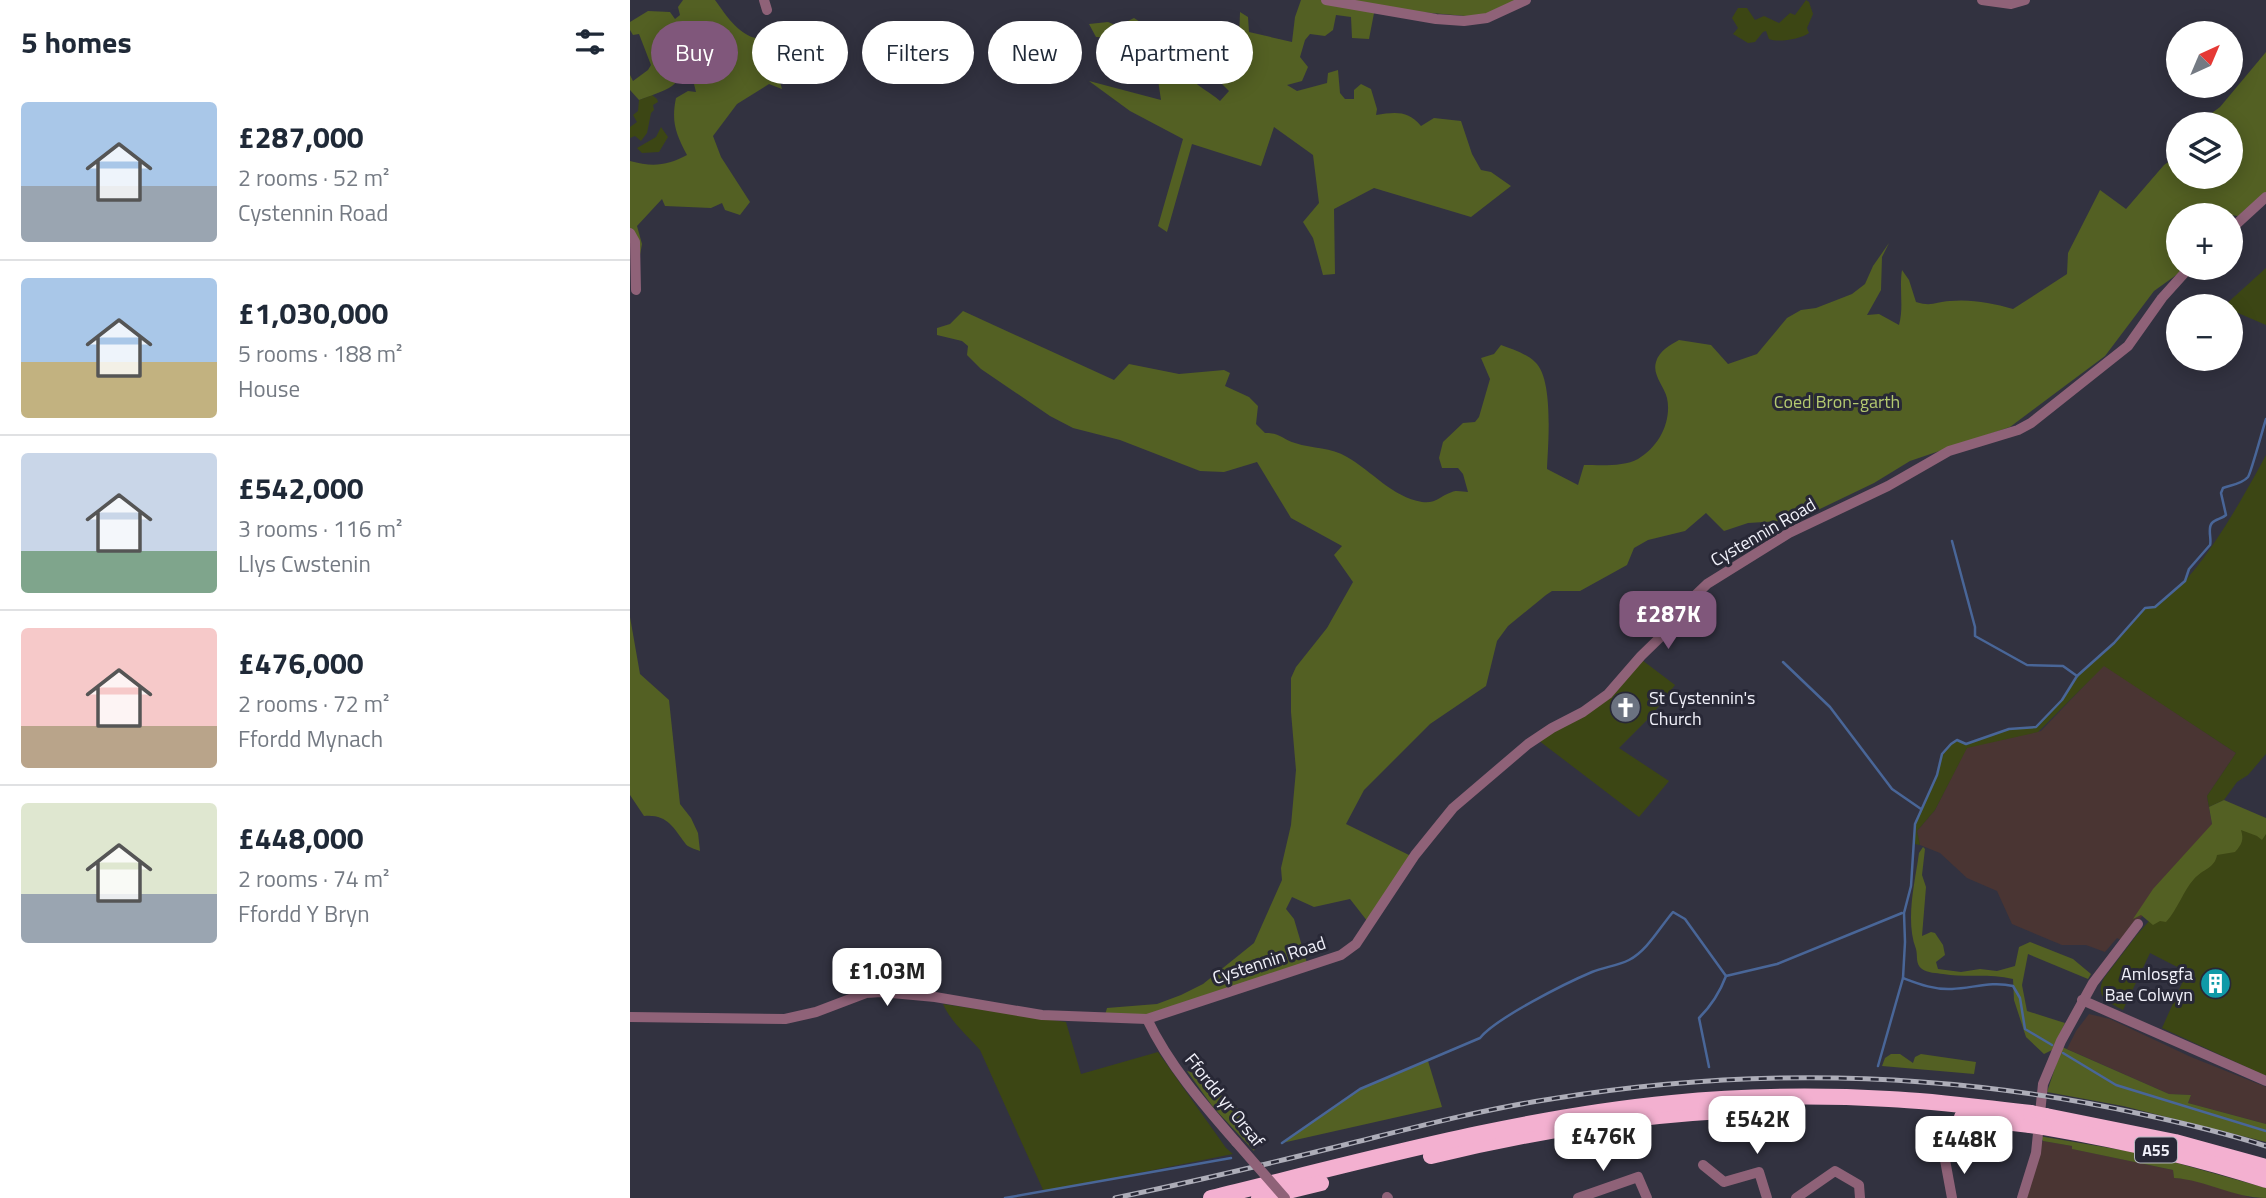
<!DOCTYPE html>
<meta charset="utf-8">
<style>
:root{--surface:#fff;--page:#f2f2f3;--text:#1f2937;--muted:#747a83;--line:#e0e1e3;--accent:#80577b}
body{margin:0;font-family:"Titillium Web",sans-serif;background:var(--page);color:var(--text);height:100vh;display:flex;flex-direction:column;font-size:26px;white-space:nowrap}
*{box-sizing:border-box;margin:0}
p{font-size:23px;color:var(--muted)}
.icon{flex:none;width:38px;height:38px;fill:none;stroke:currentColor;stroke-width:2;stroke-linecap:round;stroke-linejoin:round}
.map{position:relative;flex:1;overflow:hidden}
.side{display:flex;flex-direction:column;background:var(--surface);width:630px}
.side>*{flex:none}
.top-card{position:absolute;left:21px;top:21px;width:665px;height:63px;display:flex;gap:14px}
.needle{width:46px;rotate:44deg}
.controls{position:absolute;left:1536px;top:21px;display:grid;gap:14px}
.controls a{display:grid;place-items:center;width:77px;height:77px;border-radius:50%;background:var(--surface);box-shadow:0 4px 18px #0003;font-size:35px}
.price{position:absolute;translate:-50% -60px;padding:0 16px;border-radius:14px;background:#fff;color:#222;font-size:23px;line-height:46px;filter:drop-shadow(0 2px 4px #0008)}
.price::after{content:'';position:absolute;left:50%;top:42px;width:21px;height:16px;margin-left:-10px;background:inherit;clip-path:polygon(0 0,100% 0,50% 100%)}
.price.active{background:var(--accent);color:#fff}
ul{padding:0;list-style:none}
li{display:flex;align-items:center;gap:21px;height:175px;padding:0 21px}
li+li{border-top:2px solid var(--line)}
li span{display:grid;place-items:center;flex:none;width:196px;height:140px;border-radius:7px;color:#555}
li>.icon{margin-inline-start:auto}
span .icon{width:84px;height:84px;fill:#fffc;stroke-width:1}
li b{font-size:30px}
h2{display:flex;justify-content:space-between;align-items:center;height:84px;padding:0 21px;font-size:30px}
.tag{padding:0 24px;border-radius:32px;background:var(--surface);box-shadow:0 4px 18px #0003;font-size:24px;line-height:63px}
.tag.active{background:var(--accent);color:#fff}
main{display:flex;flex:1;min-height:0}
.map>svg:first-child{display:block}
.industrial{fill:#4a3533}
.green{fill:#3c4614}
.forest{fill:#536023}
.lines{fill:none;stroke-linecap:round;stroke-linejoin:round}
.stream{stroke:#496698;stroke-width:2.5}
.minor{stroke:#8f6278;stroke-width:10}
.highway{stroke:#f3b0d0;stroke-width:16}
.rail-casing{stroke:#adadb8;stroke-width:5}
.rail{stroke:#282836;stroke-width:2.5;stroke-dasharray:8;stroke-linecap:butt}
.minor-bridge{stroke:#8f6278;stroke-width:10}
.highway-bridge{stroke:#f3b0d0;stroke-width:16}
.labels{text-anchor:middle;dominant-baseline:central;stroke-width:6;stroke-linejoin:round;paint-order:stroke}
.shield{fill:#282836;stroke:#b5b5bf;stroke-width:2}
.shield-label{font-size:16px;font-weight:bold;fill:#f1f1fa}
.park-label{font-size:18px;fill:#b4c970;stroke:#282836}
.street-label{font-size:18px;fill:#f1f1fa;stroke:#282836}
.poi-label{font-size:18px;fill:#f1f1fa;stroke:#282836;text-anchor:start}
</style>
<main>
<section class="side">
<h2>5 homes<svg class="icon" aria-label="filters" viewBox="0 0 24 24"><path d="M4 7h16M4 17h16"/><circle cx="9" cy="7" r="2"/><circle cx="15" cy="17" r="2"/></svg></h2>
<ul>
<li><span style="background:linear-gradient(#a9c7e8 60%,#9aa5b1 0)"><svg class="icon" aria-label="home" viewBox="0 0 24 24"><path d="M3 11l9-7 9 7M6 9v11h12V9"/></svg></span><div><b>£287,000</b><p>2 rooms · 52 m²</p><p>Cystennin Road</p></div></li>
<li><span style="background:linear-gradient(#a9c7e8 60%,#c2b280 0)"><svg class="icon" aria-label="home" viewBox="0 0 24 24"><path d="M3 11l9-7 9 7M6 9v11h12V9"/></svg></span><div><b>£1,030,000</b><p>5 rooms · 188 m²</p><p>House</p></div></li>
<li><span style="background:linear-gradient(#c9d6e8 70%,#7fa58c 0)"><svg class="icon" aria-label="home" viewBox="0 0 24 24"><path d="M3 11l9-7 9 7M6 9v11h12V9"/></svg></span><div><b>£542,000</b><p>3 rooms · 116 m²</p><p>Llys Cwstenin</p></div></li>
<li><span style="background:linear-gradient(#f6c9c9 70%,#b9a48a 0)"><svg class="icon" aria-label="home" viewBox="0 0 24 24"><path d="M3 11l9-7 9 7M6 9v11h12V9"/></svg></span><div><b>£476,000</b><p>2 rooms · 72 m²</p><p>Ffordd Mynach</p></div></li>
<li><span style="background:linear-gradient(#dfe7d0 65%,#9aa5b1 0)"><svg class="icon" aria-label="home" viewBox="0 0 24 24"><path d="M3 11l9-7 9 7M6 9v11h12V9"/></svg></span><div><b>£448,000</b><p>2 rooms · 74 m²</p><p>Ffordd Y Bryn</p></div></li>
</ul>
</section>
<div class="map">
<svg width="1636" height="1198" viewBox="0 0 1636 1198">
<rect width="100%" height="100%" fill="#323240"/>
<g class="industrial">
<polygon points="1474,665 1606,753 1577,796 1584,836 1491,940 1487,938 1475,952 1456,945 1432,945 1382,924 1367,891 1337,878 1310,853 1290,845 1287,831 1305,810 1337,747 1411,731"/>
<polygon points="1459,1014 1480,1019 1561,1057 1636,1087 1636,1124 1558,1103 1561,1095 1539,1094 1437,1049 1446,1031"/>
<polygon points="1413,1141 1443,1146 1443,1149 1543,1170 1544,1178 1560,1179 1622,1198 1392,1198 1406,1153"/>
</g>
<g class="green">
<path d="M1176,0l3,2 4,12 -6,14 2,5c-8,6 -31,10 -40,6l-3,-8 -3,1 -8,10 -7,1 -15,-9 5,-6 -6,-10 6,-10h9l8,12 9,-4 15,7 11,-10 5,2z"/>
<polygon points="22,95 27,99 28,102 23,105 24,110 21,113 17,133 11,141 5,136 0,138 0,127 7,122 3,115 8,111 9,100"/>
<polygon points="31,127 38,137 29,152 12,153 7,148 26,137"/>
<polygon points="1636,268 1636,325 1601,310 1601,306 1594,306"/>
<path d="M1636,455v299l-18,21 -11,7 -13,18 -15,7 -2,-11 29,-43 -132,-87 -66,66 -71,16 -32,62 -18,21 3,14 -5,-1v-20l22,-49 5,-20 9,-11 6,-4 9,4 43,-15 27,-2 26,-27 15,-24 37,-33 31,-35c41,-3 102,-118 121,-153z"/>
<polygon points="1012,660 1045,685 1022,715 989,748 1039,781 1009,817 908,740 961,712"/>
<path d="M1609,817l27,11v248l-104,-48 25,-56 -37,-19 -27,57c-15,-8 -29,-13 -19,-32l32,-42z"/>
<path d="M313,1004l123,18 15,52 77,-22 68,96 7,6 -189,38 -64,-142c-14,-16 -29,-28 -37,-46z"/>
</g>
<g class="forest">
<path d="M53,0h32c13,18 29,44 55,38l-1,6 13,45 -13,-5 -32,20 -24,32 8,21 29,45 -10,13 -15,-5 -3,-7 -11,5 -46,-2 -3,-7 -25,27 5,18 -2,11 -10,-21v-73c22,6 37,5 57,-6 -11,-21 -16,-33 -11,-57l12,-7 8,1 -5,-20 8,-9 -6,-3c-13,5 -10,19 -21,26 -9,6 -23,10 -33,14l-9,-10v-15l3,6 15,-11 3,-5 -12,-31 -6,1 -3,-5v-8l18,-11 22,1 5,7 5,-4 -2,-8z"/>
<path d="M671,0h225l-38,18 -113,-10 -6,31 -17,-1 -1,-21 -15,-2 -3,15 -8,6 -15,-2 -5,6 -5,17 8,10 -6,14 -15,4 10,6 30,-8 1,-10 10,-3 2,23 5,6h9v-9l7,-6 10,5 6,20 -1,6c19,-3 32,-5 45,11l13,-8 27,3 11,33 9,16 10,2 20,14 -40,31 -97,-29 -40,21 1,65 -12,1 -10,-37 -10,-16 16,-19 -6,-48 -39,-28 -13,39 -69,-22 -25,88 -9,-6 25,-87 -53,-28 -41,-30 72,19 -9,-60 -26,-6 -6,4 -24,-1 -7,-13 19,-2 10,4 16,-8 17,11 11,-7 10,-1 27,21 -9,24v11c9,11 20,15 30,24l9,-10 -9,-9 -8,-16 17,-20 10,-6 1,-28 8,5 1,15 43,10 3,-25z"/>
<path d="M1636,52v140l-22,25 -20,-3 -45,1v53h7l-32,23 -49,65 -95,71 -100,34 -36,22 -77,37 -49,3 -24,8 -18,-18 -21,18 -37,9 -14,8 -7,17 -47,26h-28l-6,4 -38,31 -11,15 -11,45 -56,38 -66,66 -18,34 65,32 -43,66 -18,-23 -36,8 -22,-10 -6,12 8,10 13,44 -165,53 -37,-1 2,-7 50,-4 24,-9 22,-11 51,-41 28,-63 -1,-12 10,-43 5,-55 -5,-58v-34l5,-11 31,-39 26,-46 -19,-27 8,-9 -51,-28 -34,-56 -33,10 -24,-1 -80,-31 -47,-12 -23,-12 -69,-47 -14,-14 1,-9 -6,-5 -25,-6v-7l13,-4 13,-13 151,69 15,-16 50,10 45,-4 6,3 -5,13 24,11 9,9 -2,18 9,9c16,0 17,6 30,10 18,6 36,4 52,14 25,14 45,40 75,45 14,2 18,-6 30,-10 4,-2 12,0 16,0l-5,-18 -5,-6h-16l-3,-10 4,-16 20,-19 12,-1 4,-5 11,-38 -9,-21 13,-4 7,-9c11,4 26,9 34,17 19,17 13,83 12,107l31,16 6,-20c16,0 40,2 54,-6 21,-12 34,-38 29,-61 -3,-12 -15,-23 -11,-36 3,-11 14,-17 23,-22l32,5 17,19 29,-10 30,-36 14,-8 15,-2 36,-14 13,-10 8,-18 16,-23 -7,14 -1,33 -14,25 12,-1 20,11c5,-18 0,-36 3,-55l7,10 7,22c16,5 19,0 34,-1 22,-2 42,2 63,8l54,-35 1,-21 32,-63 26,19 38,-44 15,-11v23h52v-53h-34l23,-17z"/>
<path d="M0,617l10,57 29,26 11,104 11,14 7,15 2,18c-5,-2 -13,-4 -15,-8 -12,-16 -18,-29 -41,-27l-14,-21z"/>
<path d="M1594,800l42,18v16l-4,6 -5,-4 -16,-6c3,10 1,14 -6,22l-18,3c-2,13 -14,14 -23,24 -11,12 -16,30 -28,43l-6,-1 -7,4 -12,-10 -8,4 20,-30 59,-65 -3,-17z"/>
<path d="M1293,847l2,2 -3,26 4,12 -4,49 9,-4 4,1 8,12 2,10 -9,7 2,7 23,3 19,-3 17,2 18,-5 4,-19 11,-5 43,17 18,15 -3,5 -60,-25 -6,31 5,26 38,12 -13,27 -8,4 -18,-17 -12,-37 -1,-21c-24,-6 -46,-1 -70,-5 -6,-1 -16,-1 -21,-5 -7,-5 -4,-13 -6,-20 -11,-29 -1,-66 3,-96z"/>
<polygon points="1432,1047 1539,1094 1561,1095 1558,1103 1636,1124 1636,1142 1493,1106 1417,1092"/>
<polygon points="1261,1054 1270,1054 1283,1063 1285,1057 1291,1054 1346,1062 1344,1074 1252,1066 1255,1058"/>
<polygon points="798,1061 812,1107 652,1143 730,1089"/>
<polygon points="557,1071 566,1073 614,1114 628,1140 624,1151 583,1107"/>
<path d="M1409,1136l106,18 121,34v10c-32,0 -60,-18 -92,-20l-1,-8 -101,-21v-3l-29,-5z"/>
</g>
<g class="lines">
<g class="stream">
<polyline points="1322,541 1345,627 1345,636 1397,665 1433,666 1447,676"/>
<polyline points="1153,662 1200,707 1262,789 1291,809"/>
<path d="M1422,1045l-27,-16 -5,-31 -7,-12c-21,-5 -40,2 -61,3 -18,1 -33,-5 -49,-11l2,-36 -1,-29 7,-27 4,-62 22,-49 5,-21 9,-10 6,-4 9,4 43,-15 27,-2 26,-27 15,-24 37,-33 31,-35 10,-1 30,-26 4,-12 21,-24c2,-6 -3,-17 2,-22 3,-4 10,-4 14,-8l-5,-22 2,-5c8,-3 19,-4 25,-11 3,-4 15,-49 18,-58"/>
<polyline points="1433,1053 1486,1085 1636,1131"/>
<polyline points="1248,1066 1273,978"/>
<path d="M1079,1067l-10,-49c13,-13 21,-26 27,-42"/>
<path d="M652,1143l78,-54 120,-51c16,-20 86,-55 112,-66 12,-5 25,-6 37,-12 18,-9 31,-33 44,-48l12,7 41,57 51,-12 125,-51"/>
<polyline points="375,1198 601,1158"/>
</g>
<g class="minor">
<polyline points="134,0 137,10"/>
<polyline points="696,0 806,19 834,21 857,18 896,0"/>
<polyline points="1352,0 1381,4 1395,0"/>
<polyline points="1601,229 1636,197"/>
<polyline points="0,233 5,242 6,290"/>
<polyline points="1452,1000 1636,1081"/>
<polyline points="0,1017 155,1019 186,1012 236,993 251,992 305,997 412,1015 517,1019 711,955 726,944 785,855 823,808 898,744 922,728 953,712 978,694 1011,656 1047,621 1057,603 1077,584 1159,533 1258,486 1319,451 1388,430 1401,423 1498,346 1532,298 1559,268"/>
<path d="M517,1019c22,46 55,84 89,123"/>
<polyline points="1315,1160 1322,1198"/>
<polyline points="1073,1165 1094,1182 1129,1172 1137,1198"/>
<polyline points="757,1197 758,1198"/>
<polyline points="948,1198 1008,1177 1017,1198"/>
<polyline points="1166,1198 1205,1171 1229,1185 1230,1198"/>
<polyline points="1392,1198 1406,1153 1413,1084 1431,1041 1463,983 1508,924"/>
</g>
<g class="highway">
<polyline points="1416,1116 1545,1142 1636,1167"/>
<polyline points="1332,1117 1400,1125"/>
<path d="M1414,1127c75,13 150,29 222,53"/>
<path d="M801,1156c115,-28 234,-46 352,-47"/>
<path d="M581,1198c152,-37 305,-80 461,-95 71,-7 145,-8 217,-4 47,2 95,9 142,14"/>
<polyline points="629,1198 691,1183"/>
</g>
<defs>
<path id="rail" d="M485,1198c81,-17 161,-36 241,-56 64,-16 129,-33 195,-43 196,-32 395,-28 590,15 42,9 84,19 125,32"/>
</defs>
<use href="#rail" class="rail-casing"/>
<use href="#rail" class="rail"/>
<polyline class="minor-bridge" points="606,1142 655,1198"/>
<g class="highway-bridge">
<polyline points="1401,1113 1416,1116"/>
<polyline points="1400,1125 1414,1127"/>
</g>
</g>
<defs>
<symbol id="church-disc" viewBox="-11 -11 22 22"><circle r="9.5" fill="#6b7280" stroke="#282836"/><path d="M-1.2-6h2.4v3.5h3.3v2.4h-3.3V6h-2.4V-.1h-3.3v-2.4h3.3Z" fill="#fff"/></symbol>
<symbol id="building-disc" viewBox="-11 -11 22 22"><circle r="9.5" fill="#0f9aa8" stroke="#282836"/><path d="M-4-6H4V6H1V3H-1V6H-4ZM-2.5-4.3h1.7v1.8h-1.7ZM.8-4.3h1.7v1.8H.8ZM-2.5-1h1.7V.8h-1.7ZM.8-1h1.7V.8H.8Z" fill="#fff"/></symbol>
</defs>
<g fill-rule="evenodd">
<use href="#church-disc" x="978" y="690" width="35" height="35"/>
<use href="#building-disc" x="1568" y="966" width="35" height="35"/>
</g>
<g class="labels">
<rect class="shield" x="1505" y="1137.5" width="42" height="25" rx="5"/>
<g class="shield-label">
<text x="1526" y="1150">A55</text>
</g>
<g class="park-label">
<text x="1207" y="401">Coed Bron-garth</text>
</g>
<g class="street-label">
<text transform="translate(1133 532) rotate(-30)">Cystennin Road</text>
<text transform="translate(639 960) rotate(-18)">Cystennin Road</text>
<text transform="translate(595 1100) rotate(51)">Ffordd yr Orsaf</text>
</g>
<g class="poi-label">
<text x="1019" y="697">St Cystennin's<tspan x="1019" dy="21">Church</tspan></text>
<text x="1563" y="973" text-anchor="end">Amlosgfa<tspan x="1563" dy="21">Bae Colwyn</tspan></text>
</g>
</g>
</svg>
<div class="controls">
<a><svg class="needle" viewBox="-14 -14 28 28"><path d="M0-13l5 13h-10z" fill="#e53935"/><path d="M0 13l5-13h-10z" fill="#747a83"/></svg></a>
<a><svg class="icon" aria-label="layers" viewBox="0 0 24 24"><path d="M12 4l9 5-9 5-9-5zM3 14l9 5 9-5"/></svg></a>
<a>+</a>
<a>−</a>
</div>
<b class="price active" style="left:1038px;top:651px">£287K</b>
<b class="price" style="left:257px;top:1008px">£1.03M</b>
<b class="price" style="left:1127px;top:1156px">£542K</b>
<b class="price" style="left:973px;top:1173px">£476K</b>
<b class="price" style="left:1334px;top:1176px">£448K</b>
<div class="top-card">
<a class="tag active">Buy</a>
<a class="tag">Rent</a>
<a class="tag">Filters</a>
<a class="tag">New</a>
<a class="tag">Apartment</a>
</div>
</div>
</main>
